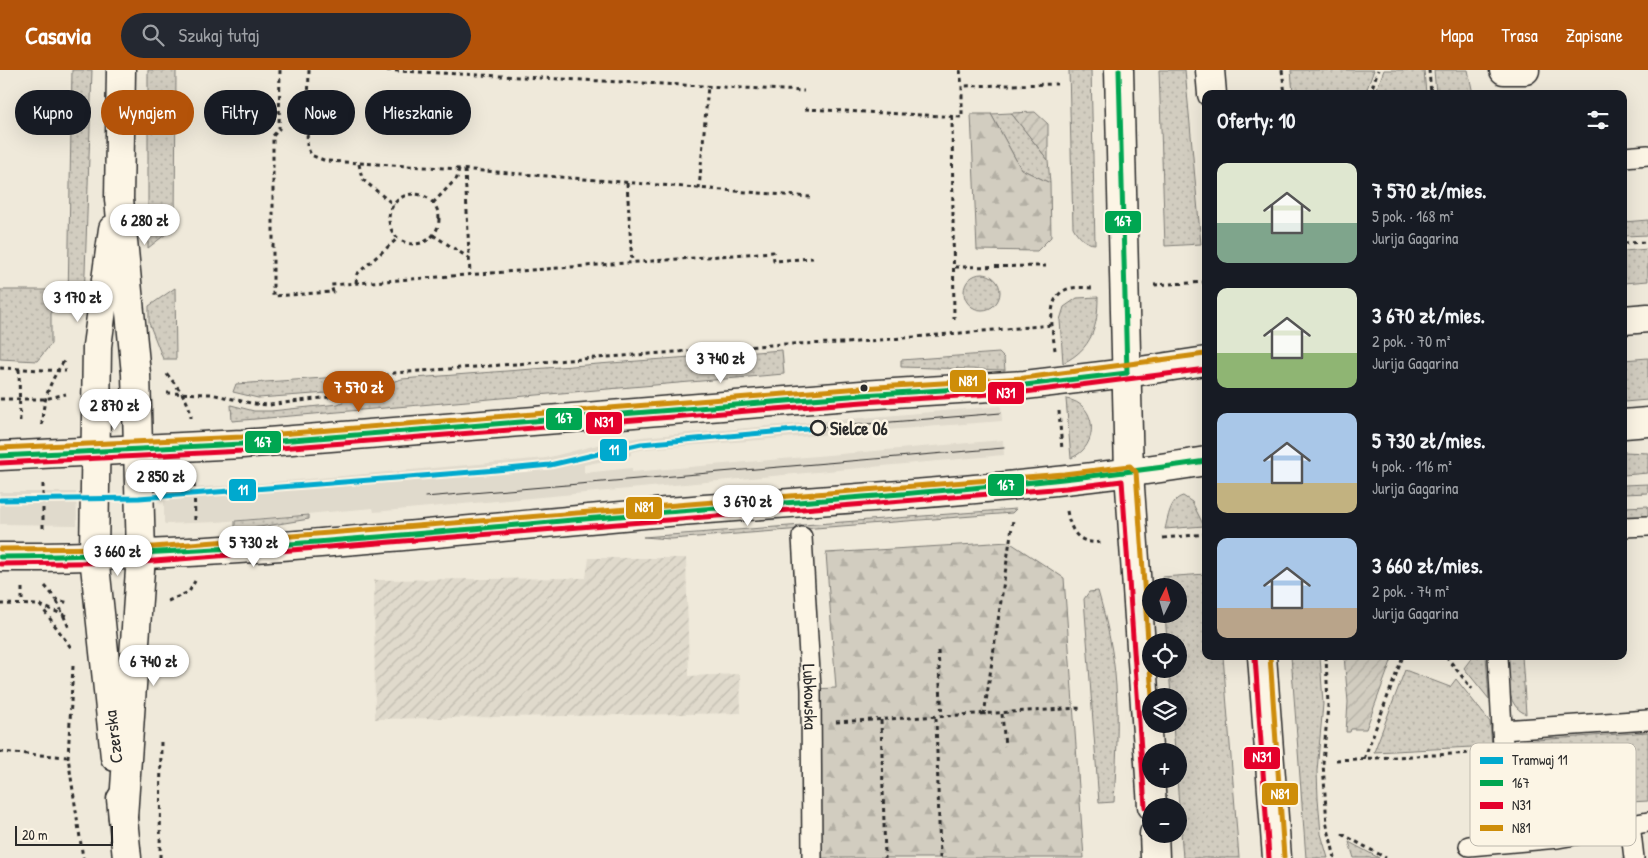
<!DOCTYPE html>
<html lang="pl">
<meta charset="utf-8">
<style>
:root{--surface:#171b24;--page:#242831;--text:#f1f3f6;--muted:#9ea1a6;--accent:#b45309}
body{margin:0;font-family:"Patrick Hand",sans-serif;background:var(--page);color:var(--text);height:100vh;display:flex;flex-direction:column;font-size:19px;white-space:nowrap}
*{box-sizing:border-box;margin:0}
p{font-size:16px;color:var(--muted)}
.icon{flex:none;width:28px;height:28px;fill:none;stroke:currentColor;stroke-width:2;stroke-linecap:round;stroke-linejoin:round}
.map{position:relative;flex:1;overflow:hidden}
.sheet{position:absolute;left:1202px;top:20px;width:425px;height:570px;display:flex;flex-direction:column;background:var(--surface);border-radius:10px;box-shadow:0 5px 20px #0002}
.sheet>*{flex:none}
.banner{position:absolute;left:15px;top:20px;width:475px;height:45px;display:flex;gap:10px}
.needle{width:32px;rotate:5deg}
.fabs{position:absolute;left:1142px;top:508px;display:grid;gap:10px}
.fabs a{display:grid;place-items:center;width:45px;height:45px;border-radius:50%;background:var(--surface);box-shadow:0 5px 20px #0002;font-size:25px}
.scale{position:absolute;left:15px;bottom:12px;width:98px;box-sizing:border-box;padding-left:5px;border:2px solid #2b2b2b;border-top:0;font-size:14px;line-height:18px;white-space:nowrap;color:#2b2b2b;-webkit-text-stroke:4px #fcf5e5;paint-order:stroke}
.price{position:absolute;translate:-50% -42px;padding:0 11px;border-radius:18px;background:#fff;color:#222;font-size:16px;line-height:32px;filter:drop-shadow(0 1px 2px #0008)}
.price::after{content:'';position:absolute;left:50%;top:30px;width:15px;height:11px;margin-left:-8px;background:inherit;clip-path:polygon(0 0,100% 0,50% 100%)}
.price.active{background:var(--accent);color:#fff}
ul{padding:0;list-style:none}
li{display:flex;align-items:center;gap:15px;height:125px;padding:0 15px}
li span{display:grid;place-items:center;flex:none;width:140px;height:100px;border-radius:10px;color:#555}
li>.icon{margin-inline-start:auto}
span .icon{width:60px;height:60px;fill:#fffc;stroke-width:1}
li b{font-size:21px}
h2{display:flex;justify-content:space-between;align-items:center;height:60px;padding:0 15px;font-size:21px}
.tag{padding:0 18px;border-radius:22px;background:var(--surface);box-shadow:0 5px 20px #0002;font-size:18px;line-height:45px}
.tag.active{background:var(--accent);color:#fff}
header{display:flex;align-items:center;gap:30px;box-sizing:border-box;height:70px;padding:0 25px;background:var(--accent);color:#fff}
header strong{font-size:24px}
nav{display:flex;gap:28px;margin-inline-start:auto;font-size:18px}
.search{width:350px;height:45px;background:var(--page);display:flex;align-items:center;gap:12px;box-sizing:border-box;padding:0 18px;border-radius:28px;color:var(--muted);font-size:19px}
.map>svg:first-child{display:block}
.built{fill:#e0dacc}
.industrial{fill:url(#industrial-furrows)}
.grass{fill:url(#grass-dots);stroke:#7e7c76}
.forest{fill:url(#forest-firs);stroke:#7e7c76}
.garden{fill:url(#garden-furrows);stroke:#7e7c76}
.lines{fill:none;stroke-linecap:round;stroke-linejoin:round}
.lane-casing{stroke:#2b2b2b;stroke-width:22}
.street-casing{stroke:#2b2b2b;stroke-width:31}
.secondary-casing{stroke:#2b2b2b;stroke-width:31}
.primary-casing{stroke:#2b2b2b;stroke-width:31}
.path{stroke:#2b2b2b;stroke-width:3;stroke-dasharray:4 4;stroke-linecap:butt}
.lane{stroke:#fcf5e5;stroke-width:19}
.street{stroke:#fcf5e5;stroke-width:28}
.secondary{stroke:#fcf5e5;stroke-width:28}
.primary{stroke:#fcf5e5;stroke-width:28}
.tram{stroke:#2b2b2b;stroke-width:1}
.bus-1-casing{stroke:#fcf5e5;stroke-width:9}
.bus-2-casing{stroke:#fcf5e5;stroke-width:9}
.bus-3-casing{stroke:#fcf5e5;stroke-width:9}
.bus-1{stroke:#00a651;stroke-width:5}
.bus-2{stroke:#e4002b;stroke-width:5}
.bus-3{stroke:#ce8d09;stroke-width:5}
.tram-1-casing{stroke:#fcf5e5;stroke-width:9}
.tram-1{stroke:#00a9ce;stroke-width:5}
.bus-dot{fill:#2b2b2b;stroke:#fcf5e5;stroke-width:2}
.stop-dot{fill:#fcf5e5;stroke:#2b2b2b;stroke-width:2.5}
.labels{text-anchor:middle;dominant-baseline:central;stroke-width:5;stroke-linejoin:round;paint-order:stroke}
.stop-label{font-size:18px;font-weight:bold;fill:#2b2b2b;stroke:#fcf5e5;text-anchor:start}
.street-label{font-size:18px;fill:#2b2b2b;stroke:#fcf5e5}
.key{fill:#fcf5e5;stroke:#bdb8ad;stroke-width:1}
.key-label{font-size:14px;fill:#2b2b2b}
.line-badge{stroke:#fcf5e5;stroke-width:2}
.badge-label{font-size:14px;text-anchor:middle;font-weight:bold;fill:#fff}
</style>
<header>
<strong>Casavia</strong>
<div class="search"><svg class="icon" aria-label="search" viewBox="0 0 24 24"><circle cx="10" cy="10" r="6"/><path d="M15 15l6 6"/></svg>Szukaj tutaj</div>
<nav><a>Mapa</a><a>Trasa</a><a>Zapisane</a></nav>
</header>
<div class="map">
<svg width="1648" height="788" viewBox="0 0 1648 788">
<defs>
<pattern id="industrial-furrows" width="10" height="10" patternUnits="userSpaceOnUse" patternTransform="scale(1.25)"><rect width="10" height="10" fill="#e0dacc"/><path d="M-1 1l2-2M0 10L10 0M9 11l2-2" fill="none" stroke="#c0bbaf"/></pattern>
<pattern id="grass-dots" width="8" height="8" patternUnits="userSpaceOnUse" patternTransform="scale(1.25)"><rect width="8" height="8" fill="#d2cdc0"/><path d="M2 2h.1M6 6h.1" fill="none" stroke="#b4b0a5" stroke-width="1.8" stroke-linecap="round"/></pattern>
<pattern id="forest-firs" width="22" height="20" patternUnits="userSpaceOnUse" patternTransform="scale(1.25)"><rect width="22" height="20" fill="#d2cdc0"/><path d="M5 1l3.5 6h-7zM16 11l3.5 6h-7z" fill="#b4b0a5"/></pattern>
<pattern id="garden-furrows" width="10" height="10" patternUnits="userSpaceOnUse" patternTransform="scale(1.25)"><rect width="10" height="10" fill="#d2cdc0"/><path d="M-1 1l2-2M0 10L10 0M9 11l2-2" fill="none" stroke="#b4b0a5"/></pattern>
</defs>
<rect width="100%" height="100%" fill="#efe9da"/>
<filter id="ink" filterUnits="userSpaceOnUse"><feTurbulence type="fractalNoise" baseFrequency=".02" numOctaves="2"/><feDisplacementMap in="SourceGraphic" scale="10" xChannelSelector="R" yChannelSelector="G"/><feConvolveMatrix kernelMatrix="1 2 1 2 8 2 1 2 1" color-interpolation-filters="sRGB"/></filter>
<g filter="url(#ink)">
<g class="built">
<polygon points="1001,336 1002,351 645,379 631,382 631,385 628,386 584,395 584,403 632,398 632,402 1003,370 1004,385 374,442 373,438 217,452 165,454 164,452 164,419 240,415 546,388 605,373 641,367"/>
<polygon points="0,422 76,422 77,455 0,454"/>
</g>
<polygon class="industrial" points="589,488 686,488 689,606 740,604 741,643 375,649 374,510 586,508"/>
<g class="grass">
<polygon points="72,0 92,0 84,231 68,230"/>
<polygon points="148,0 176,0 175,157 148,178"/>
<path d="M1069,0h22l4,174c-10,0 -18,-9 -22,-17z"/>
<polygon points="1159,0 1185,0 1201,174 1165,176"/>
<polygon points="1291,0 1374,0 1365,24 1293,24"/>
<polygon points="1384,0 1424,0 1426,24 1375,24"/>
<polygon points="1434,0 1468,0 1473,24 1436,24"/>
<polygon points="1011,43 1048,90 1050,113 1021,99 991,44"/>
<polygon points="1648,150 1648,165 1624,166 1624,152"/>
<polygon points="1648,179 1648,211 1624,213 1624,181"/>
<circle cx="982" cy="222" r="18"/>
<polygon points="175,218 176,289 163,289 149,253 149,236"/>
<polygon points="0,220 51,220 51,274 37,291 0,289"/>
<path d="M1098,227c0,29 -6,52 -35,66l-3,-43 4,-13 13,-9z"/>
<polygon points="782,280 784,304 232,351 231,335 254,341 271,341 338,334 373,317 402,309"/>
<polygon points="999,283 1004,288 1005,300 901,297 901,290"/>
<polygon points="1648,288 1648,330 1624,332 1624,290"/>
<polygon points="368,305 340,319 328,323 258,328 233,322 236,314"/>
<path d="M1066,329c32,4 34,48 5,59z"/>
<polygon points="1624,382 1648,383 1648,403 1624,405"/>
<polygon points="1648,414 1648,423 1624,424 1624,415"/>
<path d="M1183,426l9,6 12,24 -39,3c3,-11 5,-30 18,-33z"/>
<polygon points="1648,436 1648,465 1624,467 1624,437"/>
<polygon points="1016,439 1012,443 671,469 643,467"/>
<polygon points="309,445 309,449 235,461 235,451"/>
<polygon points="1206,504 1206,586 1223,586 1239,788 1183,788 1177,709 1179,681 1175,681 1173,654 1179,654 1179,626 1171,626 1169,599 1179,599 1179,571 1167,571 1165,544 1179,544 1179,516 1163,516 1162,507"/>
<path d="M1098,521c9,31 16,63 18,95 3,38 0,77 -2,116l-15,1 -15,-204 5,-7z"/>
<polygon points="1291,586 1320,586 1323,634 1317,701 1318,728 1321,764 1328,788 1306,788"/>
<polygon points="1473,586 1486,586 1489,629 1464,598"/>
<path d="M1508,586h14l4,58c-22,-9 -17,-38 -18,-58z"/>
<polygon points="1405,600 1450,617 1456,609 1490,652 1492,676 1374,682"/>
<polygon points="1648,662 1648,731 1560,736 1551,726 1509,729 1508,687 1522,686 1522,671"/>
<polygon points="1349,772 1379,788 1354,788"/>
</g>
<g class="forest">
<polygon points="971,44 991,44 1021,99 1050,113 1051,167 1037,181 977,180"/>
<polygon points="1009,472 1064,508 1084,788 812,788 811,619 836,618 826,483"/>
</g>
<g class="garden">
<polygon points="1035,42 1048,54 1048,90 1011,43"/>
<polygon points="1344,586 1393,586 1366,659 1351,659 1350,662 1346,662 1348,632"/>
</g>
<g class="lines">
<defs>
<g id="lane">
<polyline points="1624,87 1648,85"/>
<polyline points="1624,457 1648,456"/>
<path id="s1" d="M802,467l9,152 1,169"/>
<polyline points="1498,586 1503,676 1497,687 1499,773"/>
<polyline points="1502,660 1648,650"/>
<polyline points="1630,754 1634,788"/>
<polyline points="1469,776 1558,768 1648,752"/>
</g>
<g id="street">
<polyline points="121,0 119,129 136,304 141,485 123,747"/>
<polyline points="1504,0 1525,0"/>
<polyline points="113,159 97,276 94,486 115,687"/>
<polyline points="121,729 127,788"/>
</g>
<g id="secondary">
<polyline points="1624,250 1648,248"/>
<polyline points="1624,354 1648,352"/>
<polyline points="0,386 242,374 862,325 1025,315 1127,303 1206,291"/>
<path d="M0,487c219,1 438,-25 655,-44 184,-15 369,-22 551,-52"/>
</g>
<g id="primary">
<polyline points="1119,0 1129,403 1152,736"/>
<polyline points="1210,0 1212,24"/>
<polyline points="1262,586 1277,788"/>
<polyline points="1154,764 1155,788"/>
</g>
</defs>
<use href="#lane" class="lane-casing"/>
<use href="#street" class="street-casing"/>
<use href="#secondary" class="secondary-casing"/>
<use href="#primary" class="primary-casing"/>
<g class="path">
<polyline points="280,0 279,59 273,66 273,226 333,222 331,215 773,182 774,191 813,188"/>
<polyline points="309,0 307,76 311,85 326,91 459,99 810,127"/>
<polyline points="379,0 804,21"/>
<polyline points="960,0 962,16"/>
<polyline points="1282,0 1285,24"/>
<polyline points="1429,0 1431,24"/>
<polyline points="1370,24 1378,0"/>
<polyline points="805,39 962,47 962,16 1057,14"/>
<polyline points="952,46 954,249"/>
<polyline points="359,94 362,109 394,135"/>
<polyline points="465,100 470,205"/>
<polyline points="627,113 632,193"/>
<polyline points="699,119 708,16"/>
<circle cx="414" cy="149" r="25"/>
<polyline points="433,133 457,108 459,99"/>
<polyline points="433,165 469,188"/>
<polyline points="1624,173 1648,172"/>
<polyline points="955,197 1046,196"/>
<polyline points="356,213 357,204 398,168"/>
<polyline points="1154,215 1206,212"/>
<path d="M1055,280c-2,-17 -10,-51 10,-60 8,-4 20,-2 28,-2"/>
<polyline points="0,298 66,301"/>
<polyline points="19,299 20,354"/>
<path d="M167,304c10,13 23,26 24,44"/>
<polyline points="167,323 211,324 255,334 269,335 345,325 376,309 394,303 784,274 846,273 1052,255"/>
<polyline points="0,329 45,329 66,324"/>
<polyline points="1059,341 1062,380"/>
<path d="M42,355c0,-23 9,-48 24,-66"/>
<polyline points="194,406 195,452"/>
<polyline points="43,414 43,458"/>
<path d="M1067,441c4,22 12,34 37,31"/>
<polyline points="1163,468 1206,464"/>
<polyline points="45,516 57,530 69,533"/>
<polyline points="22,518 22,534"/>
<polyline points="57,531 70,560"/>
<polyline points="168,531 189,522 195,511"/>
<polyline points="0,534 40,535 69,547"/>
<polyline points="40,535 72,579"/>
<polyline points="938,581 942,648"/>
<polyline points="1326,586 1328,636 1323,693 1327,755 1335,788"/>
<polyline points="1446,586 1472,619"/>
<polyline points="73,596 68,687 83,788"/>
<polyline points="1002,644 1005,676"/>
<polyline points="984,645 1013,450"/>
<polyline points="936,648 940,788"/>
<polyline points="881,650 885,788"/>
<polyline points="836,652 1082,638"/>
<polyline points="0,682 68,687"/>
<polyline points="1364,689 1403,586"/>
<polyline points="1336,690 1473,683"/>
<polyline points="1342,764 1386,788"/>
<polyline points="160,788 161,670"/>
</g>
<use href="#lane" class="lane"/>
<use href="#street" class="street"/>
<use href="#secondary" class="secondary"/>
<use href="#primary" class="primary"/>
<g class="tram">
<polyline points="818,358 1001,343"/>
<polyline points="425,427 1004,378"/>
</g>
<defs>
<g id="bus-1">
<polyline points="1119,0 1127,303"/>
<polyline points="0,386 242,374 862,325 1025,315 1127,303"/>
<path d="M0,487c220,-2 437,-26 655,-44 184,-15 368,-25 551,-52"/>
</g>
<g id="bus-2">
<polyline points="0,393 243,381 863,332 1025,322 1206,299"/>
<polyline points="0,494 142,492 1066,418 1122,411 1145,737"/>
<polyline points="1255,587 1269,788"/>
</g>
<g id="bus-3">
<polyline points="0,378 242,367 861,318 1024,308 1205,284"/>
<polyline points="0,479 141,478 1064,404 1130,396 1136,402 1152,626"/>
<polyline points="1270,586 1284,787"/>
</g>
</defs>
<use href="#bus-1" class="bus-1-casing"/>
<use href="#bus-2" class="bus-2-casing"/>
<use href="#bus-3" class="bus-3-casing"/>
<use href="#bus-1" class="bus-1"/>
<use href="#bus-2" class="bus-2"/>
<use href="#bus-3" class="bus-3"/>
<defs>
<polyline id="tram-1" points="0,430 139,428 485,401 550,395 641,374 818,358"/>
</defs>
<use href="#tram-1" class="tram-1-casing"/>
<use href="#tram-1" class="tram-1"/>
</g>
</g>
<circle class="bus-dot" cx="864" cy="318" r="4.5"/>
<circle class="stop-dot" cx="818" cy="358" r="7"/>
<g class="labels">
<g class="stop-label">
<text x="830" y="358">Sielce 06</text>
</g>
<g class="street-label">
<text stroke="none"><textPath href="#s1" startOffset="160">Lubkowska</textPath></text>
<text transform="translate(113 667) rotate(-97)">Czerska</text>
</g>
</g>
<rect x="1470" y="673" width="166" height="103" rx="8" class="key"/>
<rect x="1480" y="687" width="23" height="7" fill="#00a9ce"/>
<rect x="1480" y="710" width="23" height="6" fill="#00a651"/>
<rect x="1480" y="732" width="23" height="7" fill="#e4002b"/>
<rect x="1480" y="755" width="23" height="6" fill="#ce8d09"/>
<g class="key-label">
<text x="1512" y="695">Tramwaj 11</text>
<text x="1512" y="718">167</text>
<text x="1512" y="740">N31</text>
<text x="1512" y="763">N81</text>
</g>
<g class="line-badge">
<rect x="1104" y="140" width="38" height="24" rx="5" fill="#00a651"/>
<rect x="949" y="299" width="38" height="24" rx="5" fill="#ce8d09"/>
<rect x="987" y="311" width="38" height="24" rx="5" fill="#e4002b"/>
<rect x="545" y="337" width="38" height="24" rx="5" fill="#00a651"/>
<rect x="585" y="341" width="38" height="24" rx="5" fill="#e4002b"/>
<rect x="244" y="360" width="38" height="24" rx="5" fill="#00a651"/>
<rect x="599" y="368" width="29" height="24" rx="5" fill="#00a9ce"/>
<rect x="987" y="403" width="38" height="24" rx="5" fill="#00a651"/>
<rect x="228" y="408" width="29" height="24" rx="5" fill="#00a9ce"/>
<rect x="625" y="426" width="38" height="24" rx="5" fill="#ce8d09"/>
<rect x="1243" y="676" width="38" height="24" rx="5" fill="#e4002b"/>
<rect x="1261" y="712" width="38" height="24" rx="5" fill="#ce8d09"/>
</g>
<g class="badge-label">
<text x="1123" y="156">167</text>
<text x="968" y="316">N81</text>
<text x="1006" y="328">N31</text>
<text x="564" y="353">167</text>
<text x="604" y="357">N31</text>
<text x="263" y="377">167</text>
<text x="614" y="385">11</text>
<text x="1006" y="420">167</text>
<text x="243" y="425">11</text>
<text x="644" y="442">N81</text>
<text x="1262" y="692">N31</text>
<text x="1280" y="729">N81</text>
</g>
</svg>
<div class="fabs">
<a><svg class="needle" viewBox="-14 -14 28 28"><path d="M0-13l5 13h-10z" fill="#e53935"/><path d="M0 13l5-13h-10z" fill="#9ea1a6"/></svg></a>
<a><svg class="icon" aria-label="locate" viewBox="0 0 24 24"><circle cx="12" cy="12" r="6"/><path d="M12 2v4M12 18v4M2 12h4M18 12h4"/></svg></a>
<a><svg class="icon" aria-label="layers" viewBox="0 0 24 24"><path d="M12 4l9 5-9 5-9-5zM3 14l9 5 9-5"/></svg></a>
<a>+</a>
<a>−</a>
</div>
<div class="scale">20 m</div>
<b class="price" style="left:145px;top:176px">6 280 zł</b>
<b class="price" style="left:78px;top:253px">3 170 zł</b>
<b class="price" style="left:721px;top:314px">3 740 zł</b>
<b class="price active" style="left:359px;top:343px">7 570 zł</b>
<b class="price" style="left:115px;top:361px">2 870 zł</b>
<b class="price" style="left:161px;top:432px">2 850 zł</b>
<b class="price" style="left:748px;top:457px">3 670 zł</b>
<b class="price" style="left:254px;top:498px">5 730 zł</b>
<b class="price" style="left:118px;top:507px">3 660 zł</b>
<b class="price" style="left:154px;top:617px">6 740 zł</b>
<div class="banner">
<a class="tag">Kupno</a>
<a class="tag active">Wynajem</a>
<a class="tag">Filtry</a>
<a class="tag">Nowe</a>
<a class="tag">Mieszkanie</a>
</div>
<section class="sheet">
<h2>Oferty: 10<svg class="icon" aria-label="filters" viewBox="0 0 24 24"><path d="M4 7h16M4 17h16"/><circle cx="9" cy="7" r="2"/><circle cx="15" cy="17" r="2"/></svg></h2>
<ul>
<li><span style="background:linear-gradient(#dfe7d0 60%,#7fa58c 0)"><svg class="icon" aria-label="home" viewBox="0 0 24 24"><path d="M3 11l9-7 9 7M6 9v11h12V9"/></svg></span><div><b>7 570 zł/mies.</b><p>5 pok. · 168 m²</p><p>Jurija Gagarina</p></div></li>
<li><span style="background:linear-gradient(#dfe7d0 65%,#8fb573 0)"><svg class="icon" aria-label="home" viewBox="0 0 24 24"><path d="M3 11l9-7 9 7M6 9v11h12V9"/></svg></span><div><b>3 670 zł/mies.</b><p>2 pok. · 70 m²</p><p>Jurija Gagarina</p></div></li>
<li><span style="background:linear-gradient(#a9c7e8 70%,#c2b280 0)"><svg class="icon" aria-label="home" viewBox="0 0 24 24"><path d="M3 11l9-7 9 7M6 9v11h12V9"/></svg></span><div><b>5 730 zł/mies.</b><p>4 pok. · 116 m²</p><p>Jurija Gagarina</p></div></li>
<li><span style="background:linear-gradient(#a9c7e8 70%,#b9a48a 0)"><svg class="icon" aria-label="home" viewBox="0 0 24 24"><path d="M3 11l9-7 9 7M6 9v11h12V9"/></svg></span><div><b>3 660 zł/mies.</b><p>2 pok. · 74 m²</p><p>Jurija Gagarina</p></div></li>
</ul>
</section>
</div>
